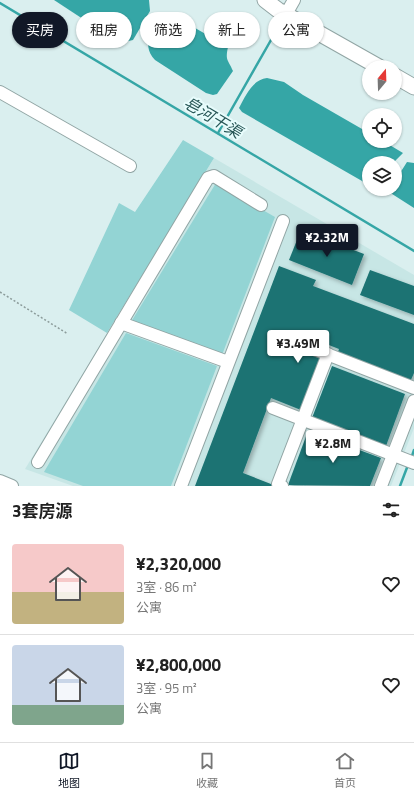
<!DOCTYPE html>
<html lang="zh">
<meta charset="utf-8">
<style>
:root{--surface:#fff;--page:#f6f6f6;--text:#222;--muted:#767676;--line:#e0e0e0;--accent:#111827}
body{margin:0;font-family:"Titillium Web","Noto Sans SC",sans-serif;background:var(--page);color:var(--text);height:100vh;display:flex;flex-direction:column;font-size:15px;white-space:nowrap}
*{box-sizing:border-box;margin:0}
p{font-size:13px;color:var(--muted)}
.icon{flex:none;width:22px;height:22px;fill:none;stroke:currentColor;stroke-width:2;stroke-linecap:round;stroke-linejoin:round}
.map{position:relative;height:486px;overflow:hidden}
.sheet{display:flex;flex-direction:column;background:var(--surface);flex:1}
.sheet>*{flex:none}
.guide{position:absolute;left:12px;top:12px;width:390px;height:36px;display:flex;gap:8px}
.needle{width:26px;rotate:19deg}
.fabs{position:absolute;left:362px;top:60px;display:grid;gap:8px}
.fabs a{display:grid;place-items:center;width:40px;height:40px;border-radius:50%;background:var(--surface);box-shadow:0 1px 3px #0004;font-size:20px}
.price{position:absolute;translate:-50% -34px;padding:0 9px;border-radius:4px;background:#fff;color:#222;font-size:13px;line-height:26px;filter:drop-shadow(0 1px 2px #0008)}
.price::after{content:'';position:absolute;left:50%;top:24px;width:12px;height:9px;margin-left:-6px;background:inherit;clip-path:polygon(0 0,100% 0,50% 100%)}
.price.active{background:var(--accent);color:#fff}
ul{padding:0;list-style:none}
li{display:flex;align-items:center;gap:12px;height:100px;padding:0 12px}
li+li{border-top:1px solid var(--line)}
li span{display:grid;place-items:center;flex:none;width:112px;height:80px;border-radius:4px;color:#555}
li>.icon{margin-inline-start:auto}
span .icon{width:48px;height:48px;fill:#fffc;stroke-width:1}
li b{font-size:17px}
h2{display:flex;justify-content:space-between;align-items:center;height:48px;padding:0 12px;font-size:17px}
.chip{padding:0 14px;border-radius:18px;background:var(--surface);box-shadow:0 1px 3px #0004;font-size:14px;line-height:36px}
.chip.active{background:var(--accent);color:#fff}
.menu{display:flex;justify-content:space-around;align-items:center;height:56px;border-top:1px solid var(--line);background:var(--surface);font-size:11px;color:var(--muted)}
.menu a{display:grid;justify-items:center;gap:2px}
.menu .active{color:var(--accent)}
.map>svg:first-child{display:block}
.built{fill:#c7e6e5}
.green{fill:#93d4d4}
.water{fill:#35a6a6}
.lines{fill:none;stroke-linecap:round;stroke-linejoin:round}
.stream{stroke:#35a6a6;stroke-width:2.5}
.building{fill:#1b7373;filter:url(#shadow)}
.minor-casing{stroke:#91a5a4;stroke-width:14}
.major-casing{stroke:#91a5a4;stroke-width:17}
.path{stroke:#8c9c9b;stroke-width:1.5;stroke-dasharray:2 2;stroke-linecap:butt}
.minor{stroke:#fff;stroke-width:12}
.major{stroke:#fff;stroke-width:15}
.labels{text-anchor:middle;dominant-baseline:central;stroke-width:4;stroke-linejoin:round;paint-order:stroke}
.water-label{font-size:16px;font-style:italic;fill:#265555;stroke:#e7fcfc}
</style>
<div class="map">
<svg width="414" height="486" viewBox="0 0 414 486">
<defs>
<filter id="shadow"><feDropShadow dx="2.5" dy="2.5" stdDeviation="2" flood-color="#0004"/></filter>
</defs>
<rect width="100%" height="100%" fill="#daefef"/>
<polygon class="built" points="214,158 414,275 414,428 391,486 73,486 25,469"/>
<g class="green">
<polygon points="183,140 214,158 107,333 69,310 119,203 135,212"/>
<polygon points="216,183 275,217 222,355 131,322"/>
<polygon points="126,333 217,366 171,486 83,486 44,472"/>
</g>
<g class="water">
<polygon points="54,0 149,0 150,11 133,40 124,42 89,23"/>
<path d="M173,18l10,3 45,26c-3,14 0,12 5,24l-16,23 -4,1 -7,-2 -51,-33c-16,-17 -1,-38 18,-42z"/>
<path d="M267,78l17,4 19,13 66,38v8h14l20,12 -10,10h-24v22l-127,-73 -3,-4c7,-13 13,-28 28,-30z"/>
<polygon points="407,162 414,163 414,208 389,192 390,189 395,189 395,181"/>
</g>
<g class="lines">
<g class="stream">
<polyline points="0,3 414,251"/>
<polyline points="218,133 275,33"/>
<polyline points="411,459 414,450"/>
<polyline points="400,486 408,465"/>
</g>
</g>
<g class="building">
<polygon points="299,235 312,240 314,235 364,254 352,285 289,260"/>
<polygon points="279,266 316,280 313,286 414,324 414,373 410,382 337,355 339,349 296,332 292,343 323,355 301,410 271,398 243,473 276,486 195,486"/>
<polygon points="370,270 414,286 414,315 360,295"/>
<polygon points="332,366 405,394 386,446 312,418"/>
<polygon points="308,431 381,458 370,486 288,485"/>
</g>
<g class="lines">
<defs>
<g id="minor">
<polyline points="286,14 294,0"/>
<polyline points="0,92 130,166"/>
<polyline points="121,323 228,362"/>
<polyline points="296,342 414,388"/>
<polyline points="273,408 414,463"/>
<polyline points="38,462 208,178 214,176 261,205"/>
<polyline points="0,481 12,486"/>
<polyline points="181,486 283,221"/>
<polyline points="282,486 278,484 328,354"/>
<polyline points="381,486 414,401"/>
</g>
<g id="major">
<polyline points="265,0 278,10 379,67"/>
<polyline points="395,76 414,87"/>
</g>
</defs>
<use href="#minor" class="minor-casing"/>
<use href="#major" class="major-casing"/>
<polyline class="path" points="0,292 68,334"/>
<use href="#minor" class="minor"/>
<use href="#major" class="major"/>
</g>
<g class="labels">
<g class="water-label">
<text transform="translate(213 117) rotate(31)">皂河干渠</text>
</g>
</g>
</svg>
<div class="fabs">
<a><svg class="needle" viewBox="-14 -14 28 28"><path d="M0-13l5 13h-10z" fill="#e53935"/><path d="M0 13l5-13h-10z" fill="#767676"/></svg></a>
<a><svg class="icon" aria-label="locate" viewBox="0 0 24 24"><circle cx="12" cy="12" r="6"/><path d="M12 2v4M12 18v4M2 12h4M18 12h4"/></svg></a>
<a><svg class="icon" aria-label="layers" viewBox="0 0 24 24"><path d="M12 4l9 5-9 5-9-5zM3 14l9 5 9-5"/></svg></a>
</div>
<b class="price active" style="left:327px;top:258px">¥2.32M</b>
<b class="price" style="left:298px;top:364px">¥3.49M</b>
<b class="price" style="left:333px;top:464px">¥2.8M</b>
<div class="guide">
<a class="chip active">买房</a>
<a class="chip">租房</a>
<a class="chip">筛选</a>
<a class="chip">新上</a>
<a class="chip">公寓</a>
</div>
</div>
<section class="sheet">
<h2>3套房源<svg class="icon" aria-label="filters" viewBox="0 0 24 24"><path d="M4 7h16M4 17h16"/><circle cx="9" cy="7" r="2"/><circle cx="15" cy="17" r="2"/></svg></h2>
<ul>
<li><span style="background:linear-gradient(#f6c9c9 60%,#c2b280 0)"><svg class="icon" aria-label="home" viewBox="0 0 24 24"><path d="M3 11l9-7 9 7M6 9v11h12V9"/></svg></span><div><b>¥2,320,000</b><p>3室 · 86 m²</p><p>公寓</p></div><svg class="icon" aria-label="heart" viewBox="0 0 24 24"><path d="M12 20l-8-8c-3-5 5-10 8-4 3-6 11-1 8 4z"/></svg></li>
<li><span style="background:linear-gradient(#c9d6e8 75%,#7fa58c 0)"><svg class="icon" aria-label="home" viewBox="0 0 24 24"><path d="M3 11l9-7 9 7M6 9v11h12V9"/></svg></span><div><b>¥2,800,000</b><p>3室 · 95 m²</p><p>公寓</p></div><svg class="icon" aria-label="heart" viewBox="0 0 24 24"><path d="M12 20l-8-8c-3-5 5-10 8-4 3-6 11-1 8 4z"/></svg></li>
</ul>
</section>
<nav class="menu">
<a class="active"><svg class="icon" aria-label="map" viewBox="0 0 24 24"><path d="M3 6l6-2 6 2 6-2v14l-6 2-6-2-6 2zM9 4v14M15 6v14"/></svg>地图</a>
<a><svg class="icon" aria-label="saved" viewBox="0 0 24 24"><path d="M7 4h10v16l-5-4-5 4z"/></svg>收藏</a>
<a><svg class="icon" aria-label="home" viewBox="0 0 24 24"><path d="M3 11l9-7 9 7M6 9v11h12V9"/></svg>首页</a>
</nav>
